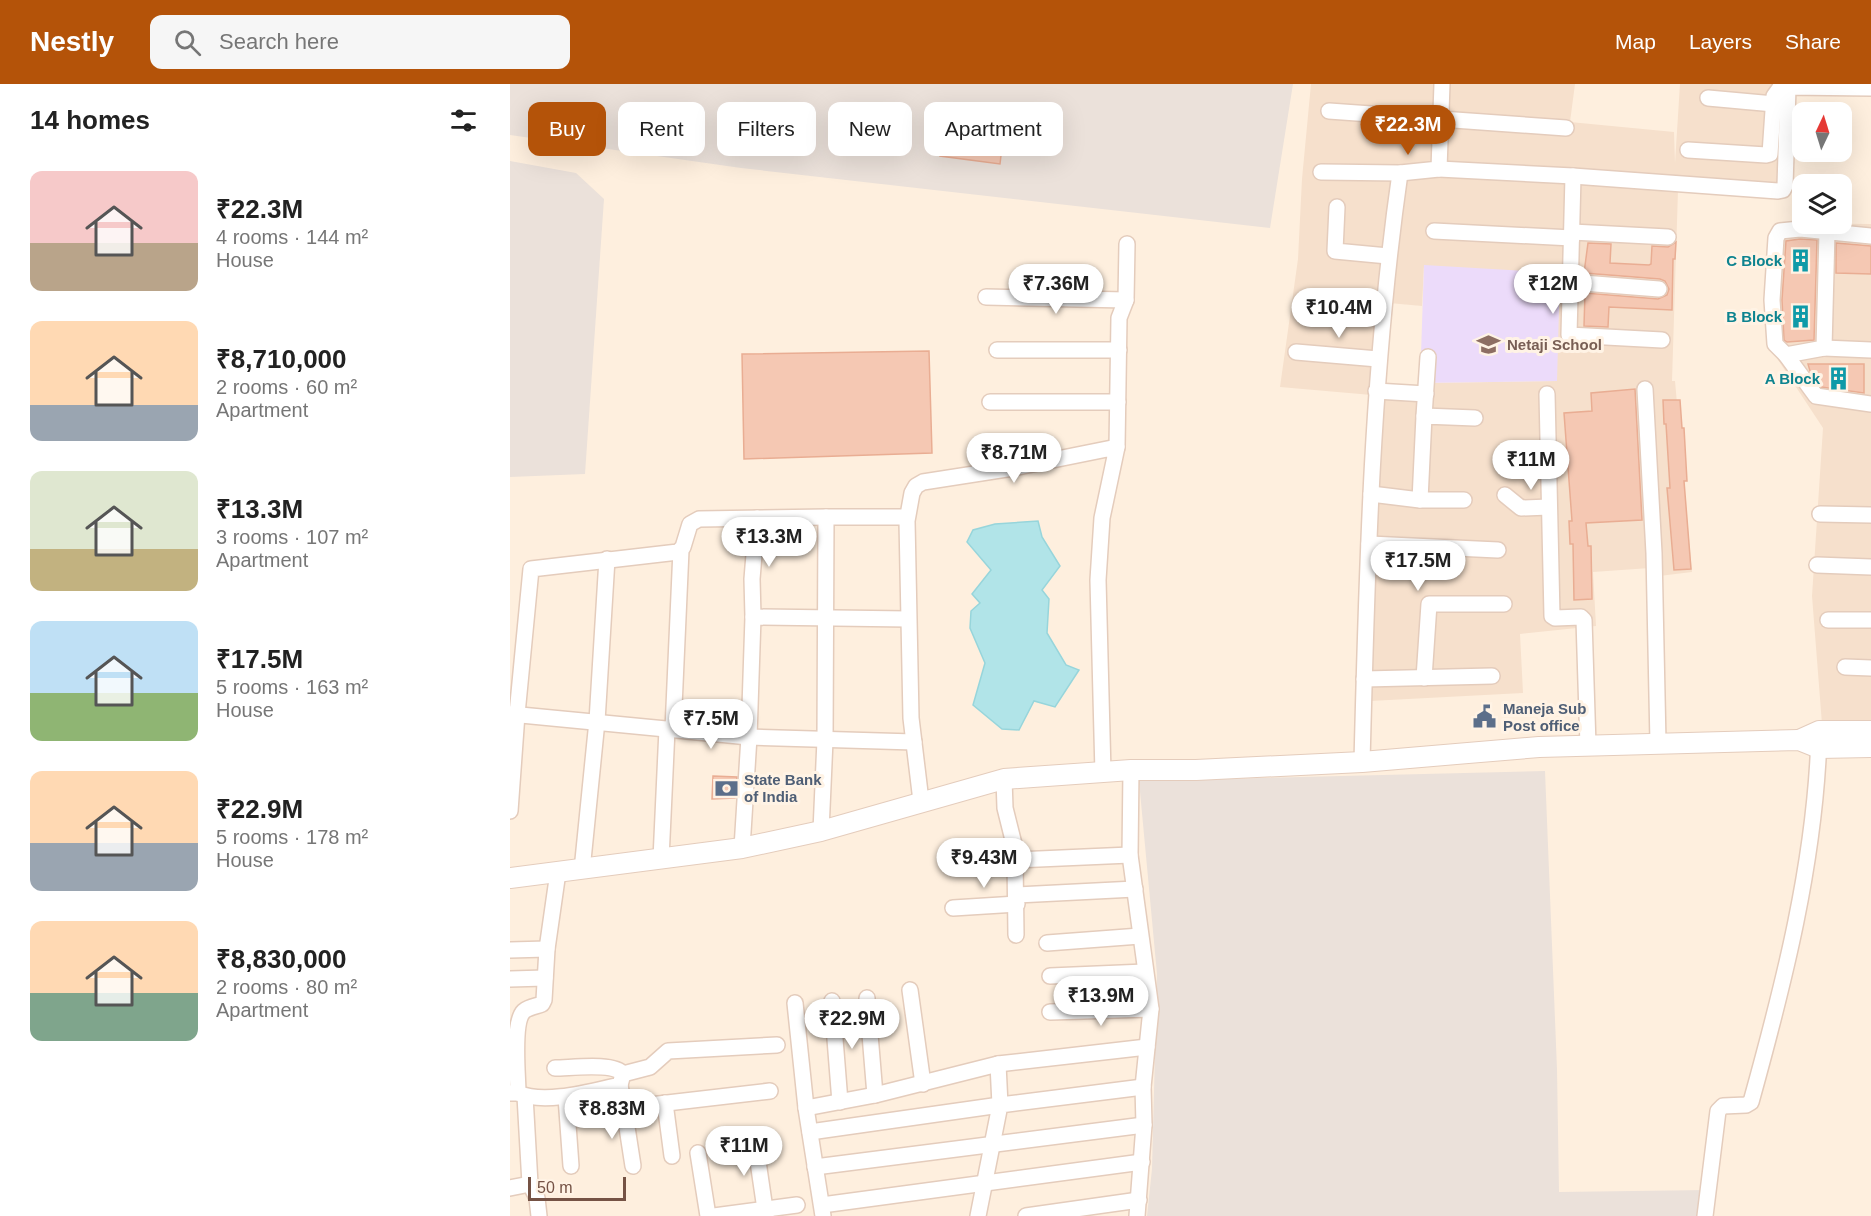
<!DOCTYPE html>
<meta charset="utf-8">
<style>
:root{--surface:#fff;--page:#f6f6f6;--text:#222;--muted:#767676;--accent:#b45309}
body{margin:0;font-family:Helvetica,sans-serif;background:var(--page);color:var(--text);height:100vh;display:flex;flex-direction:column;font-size:22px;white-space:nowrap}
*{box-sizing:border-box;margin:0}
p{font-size:20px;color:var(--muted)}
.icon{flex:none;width:33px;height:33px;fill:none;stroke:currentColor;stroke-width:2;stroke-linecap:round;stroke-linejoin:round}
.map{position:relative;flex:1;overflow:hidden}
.drawer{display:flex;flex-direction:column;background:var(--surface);width:510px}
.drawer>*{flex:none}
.hud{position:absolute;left:18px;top:18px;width:570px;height:54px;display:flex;gap:12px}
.needle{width:39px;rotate:4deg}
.fabs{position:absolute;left:1282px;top:18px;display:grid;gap:12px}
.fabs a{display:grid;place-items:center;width:60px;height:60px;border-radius:12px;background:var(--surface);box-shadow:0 6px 24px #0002;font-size:30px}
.scale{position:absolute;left:18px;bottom:15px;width:98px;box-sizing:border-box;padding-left:6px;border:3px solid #755244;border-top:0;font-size:16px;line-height:21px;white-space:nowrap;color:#755244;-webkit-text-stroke:4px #fff3e5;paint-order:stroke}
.price{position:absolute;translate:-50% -51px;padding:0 14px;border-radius:21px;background:#fff;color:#222;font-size:20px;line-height:39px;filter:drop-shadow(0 2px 3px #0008)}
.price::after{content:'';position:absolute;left:50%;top:36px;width:18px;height:14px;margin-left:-9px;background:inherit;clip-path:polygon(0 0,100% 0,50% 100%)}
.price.current{background:var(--accent);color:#fff}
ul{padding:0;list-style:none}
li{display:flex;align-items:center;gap:18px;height:150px;padding:0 30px}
li span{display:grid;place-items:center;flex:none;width:168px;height:120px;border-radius:12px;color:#555}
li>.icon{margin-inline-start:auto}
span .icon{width:72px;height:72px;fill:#fffc;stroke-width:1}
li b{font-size:26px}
h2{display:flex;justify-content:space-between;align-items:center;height:72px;padding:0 30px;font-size:26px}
.chip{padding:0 21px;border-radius:12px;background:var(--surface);box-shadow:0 6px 24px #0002;font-size:21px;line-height:54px}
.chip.current{background:var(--accent);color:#fff}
header{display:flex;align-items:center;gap:36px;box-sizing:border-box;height:84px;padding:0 30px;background:var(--accent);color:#fff}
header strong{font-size:28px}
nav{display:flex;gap:33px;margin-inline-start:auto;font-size:21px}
.search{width:420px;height:54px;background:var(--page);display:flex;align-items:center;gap:15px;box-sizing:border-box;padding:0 21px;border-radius:12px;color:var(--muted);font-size:22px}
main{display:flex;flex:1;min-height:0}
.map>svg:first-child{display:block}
.residential{fill:#f6e0cc;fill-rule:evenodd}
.industrial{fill:#ebe1da}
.education{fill:#ecdbfa}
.water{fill:#b1e4e8;stroke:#97d5db;stroke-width:1.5}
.building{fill:#f5c8b3;stroke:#e9ad93;stroke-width:1.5}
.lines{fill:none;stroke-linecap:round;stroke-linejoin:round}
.minor-casing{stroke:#e4ccbc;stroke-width:18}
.tertiary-casing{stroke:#e4ccbc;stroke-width:22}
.minor{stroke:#fff;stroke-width:15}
.tertiary{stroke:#fff;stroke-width:20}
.labels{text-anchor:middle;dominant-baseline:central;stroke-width:6;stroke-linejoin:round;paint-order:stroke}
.culture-label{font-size:15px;font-weight:bold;fill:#0d838f;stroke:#fff3e5;text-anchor:end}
.education-label{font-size:15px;font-weight:bold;fill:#785e54;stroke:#fff3e5;text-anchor:start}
.service-label{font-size:15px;font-weight:bold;fill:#4e5e75;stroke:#fff3e5;text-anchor:start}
</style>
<header>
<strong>Nestly</strong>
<div class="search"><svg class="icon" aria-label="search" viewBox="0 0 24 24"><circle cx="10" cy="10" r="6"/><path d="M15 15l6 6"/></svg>Search here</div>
<nav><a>Map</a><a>Layers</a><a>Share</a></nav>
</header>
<main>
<section class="drawer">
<h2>14 homes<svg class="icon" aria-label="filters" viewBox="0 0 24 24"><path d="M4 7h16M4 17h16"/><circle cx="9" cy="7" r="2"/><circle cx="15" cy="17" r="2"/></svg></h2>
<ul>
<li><span style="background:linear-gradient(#f6c9c9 60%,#b9a48a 0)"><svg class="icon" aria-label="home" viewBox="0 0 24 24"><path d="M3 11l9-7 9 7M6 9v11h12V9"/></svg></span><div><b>₹22.3M</b><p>4 rooms · 144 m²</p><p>House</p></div></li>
<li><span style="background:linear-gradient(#ffd9b3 70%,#9aa5b1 0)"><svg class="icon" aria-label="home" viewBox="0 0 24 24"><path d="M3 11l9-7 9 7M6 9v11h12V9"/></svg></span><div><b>₹8,710,000</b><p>2 rooms · 60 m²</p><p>Apartment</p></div></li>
<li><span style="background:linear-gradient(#dfe7d0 65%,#c2b280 0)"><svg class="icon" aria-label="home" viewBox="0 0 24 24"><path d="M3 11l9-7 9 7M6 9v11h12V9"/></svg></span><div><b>₹13.3M</b><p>3 rooms · 107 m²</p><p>Apartment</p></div></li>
<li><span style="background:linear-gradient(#bfe0f5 60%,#8fb573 0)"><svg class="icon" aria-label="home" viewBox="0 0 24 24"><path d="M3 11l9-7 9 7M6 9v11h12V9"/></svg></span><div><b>₹17.5M</b><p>5 rooms · 163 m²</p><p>House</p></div></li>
<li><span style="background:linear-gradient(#ffd9b3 60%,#9aa5b1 0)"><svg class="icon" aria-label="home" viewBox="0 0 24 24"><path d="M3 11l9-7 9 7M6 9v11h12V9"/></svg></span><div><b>₹22.9M</b><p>5 rooms · 178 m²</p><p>House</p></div></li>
<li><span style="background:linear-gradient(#ffd9b3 60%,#7fa58c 0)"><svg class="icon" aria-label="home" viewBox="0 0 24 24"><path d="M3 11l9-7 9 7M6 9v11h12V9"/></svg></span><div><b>₹8,830,000</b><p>2 rooms · 80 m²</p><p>Apartment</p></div></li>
</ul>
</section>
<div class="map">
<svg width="1361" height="1132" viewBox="0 0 1361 1132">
<rect width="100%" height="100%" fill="#feefde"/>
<g class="residential">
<path d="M801,0h264l-5,38 104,10 1,31 5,-79h105l-8,100 -99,6 -6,191h3l17,191 -41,5 -1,-9 -57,4 3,54 -76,8 3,59 -153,8 13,-305 -103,-9 18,-128 4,-80zM914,181l133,116 -127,2 -47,12 6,-92 33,3z"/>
<polygon points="1269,139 1361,140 1361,640 1312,640 1302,512 1313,344 1261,265"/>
</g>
<g class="industrial">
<polygon points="0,0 783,0 760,144 231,84 0,51"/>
<polygon points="0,77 66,89 94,115 75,390 0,393"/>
<polygon points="1035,687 1047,985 1049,1108 1198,1106 1195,1132 637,1132 642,1085 647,890 629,697"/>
</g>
<polygon class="education" points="914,181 1050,189 1047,297 910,299"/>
<polygon class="water" points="528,437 532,453 550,482 532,506 539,515 537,549 556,581 569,586 545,623 524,617 509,646 492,645 463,621 475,579 460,544 461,527 470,519 462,510 481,486 457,458 463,446 485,440"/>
<g class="building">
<polygon points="436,38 494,46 490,80 430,72"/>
<polygon points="1290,155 1307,156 1304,256 1277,258 1274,256 1272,216 1276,157"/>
<polygon points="1166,158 1165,175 1163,175 1162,226 1099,223 1098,243 1074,242 1075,209 1148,215 1157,211 1159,205 1155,197 1150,195 1074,189 1078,159 1101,160 1100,179 1139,181 1141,180 1142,162 1158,163"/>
<polygon points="1326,159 1361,162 1361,190 1326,189"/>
<polygon points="419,267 422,369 234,375 232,270"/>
<polygon points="1298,280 1354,280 1354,309 1311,303 1300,287"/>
<polygon points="1125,305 1132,436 1076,439 1078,462 1081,462 1082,515 1064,516 1063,460 1060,460 1059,437 1062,437 1054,329 1082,327 1081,309"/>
<polygon points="1153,316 1170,316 1172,344 1174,344 1177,397 1174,397 1181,485 1164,486 1159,427 1157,404 1160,404 1156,340 1154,340"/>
<polygon points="203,692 227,693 225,714 202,715"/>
</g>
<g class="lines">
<defs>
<g id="minor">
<polyline points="1198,14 1264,20"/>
<polyline points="819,27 1056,44"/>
<polyline points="1178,66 1256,71 1260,70 1264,12 1269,5 1278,6"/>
<polyline points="929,85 1063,92 1268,107 1273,106 1275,102 1278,3 1361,4"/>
<polyline points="811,88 890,89 929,85 932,0"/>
<polyline points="1063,92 1059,251 1152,256"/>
<polyline points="827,123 825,167 878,172"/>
<polyline points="924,147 1062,154"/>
<polyline points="1062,148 1158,153"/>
<polyline points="1361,152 1290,145 1270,147 1266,154 1262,216 1265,260 1276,271 1306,312 1361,320"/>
<polyline points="1060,198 1149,205"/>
<polyline points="476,213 616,216"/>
<polyline points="797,217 873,221"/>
<polyline points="1314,264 1361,266"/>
<polyline points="487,266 609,266"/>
<polyline points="786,268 868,275"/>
<polyline points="1276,271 1314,264 1317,148"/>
<polyline points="1135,305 1144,469 1148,659"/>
<polyline points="866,307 916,310"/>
<polyline points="1037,310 1042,532 1045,534 1071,533 1074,536 1078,662"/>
<polyline points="480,318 608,318"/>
<polyline points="914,332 918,273"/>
<polyline points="607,363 609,234 616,216 617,160"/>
<polyline points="861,410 910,416 954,416"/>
<polyline points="995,411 1011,424 1039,423"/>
<polyline points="910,416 914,332 965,334"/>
<polyline points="1310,430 1361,431"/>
<polyline points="859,460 988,466"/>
<polyline points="1307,481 1361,483"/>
<polyline points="243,533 242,495 247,434"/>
<polyline points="1318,536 1361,536"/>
<polyline points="1335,583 1361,584"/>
<polyline points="914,594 919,520 994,520"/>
<polyline points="854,595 982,592"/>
<polyline points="0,630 239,653 404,658"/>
<polyline points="163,645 171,466"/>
<path d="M852,678c5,-197 10,-394 38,-589"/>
<polyline points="621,686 620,771 641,925 633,1003 634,1041 627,1132"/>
<polyline points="494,695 495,724 504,760 505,776 506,851"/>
<polyline points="411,717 401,634 397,437 402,409 406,402 413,398 503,384 607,363 592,434 588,496 593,689"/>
<polyline points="0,727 7,630 21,485 168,468 173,463 180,440 189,435 316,433"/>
<polyline points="311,747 315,656 316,433 397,433"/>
<polyline points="232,764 239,653 243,533 398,535"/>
<polyline points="151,775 157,645"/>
<polyline points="505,776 620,771"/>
<polyline points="72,786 87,637 97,475"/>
<polyline points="507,811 625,805"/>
<polyline points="443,824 507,820"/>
<polyline points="537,859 630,852"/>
<polyline points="0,866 37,865"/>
<polyline points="540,892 635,888"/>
<polyline points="0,895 35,894"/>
<polyline points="400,906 413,1000"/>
<polyline points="357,914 365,1011"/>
<polyline points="322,917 330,1018"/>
<polyline points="285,919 296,1024 313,1132"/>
<polyline points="540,928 641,925"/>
<path d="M45,984c16,0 59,-6 68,6"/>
<polyline points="110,1001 114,1024 260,1007"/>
<path d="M0,1009h8c0,-17 -6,-71 6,-82 5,-4 13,-5 18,-7l2,-4 3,-51 11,-77"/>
<path d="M8,1009c27,12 74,-2 102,-8l3,-11 27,-7 18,-16 109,-6"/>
<polyline points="15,1012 20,1100 27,1114 29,1132"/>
<polyline points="56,1013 61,1082"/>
<polyline points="155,1019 162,1072"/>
<polyline points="114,1024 123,1082"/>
<polyline points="296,1024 365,1011 488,980 637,963"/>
<polyline points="300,1048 490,1021 488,980"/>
<polyline points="245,1057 256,1132"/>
<polyline points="188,1069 198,1132"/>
<polyline points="305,1083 634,1041"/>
<polyline points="0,1104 20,1100"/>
<polyline points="312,1121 632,1078"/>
<polyline points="204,1132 287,1121"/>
<polyline points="468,1132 490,1021 633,1003"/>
<polyline points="516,1132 629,1116"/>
<path d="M1195,1132l13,-105 5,-5 23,-1 5,-3c33,-119 64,-240 68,-365"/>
</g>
<g id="tertiary">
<polyline points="1289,656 1309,647 1361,647"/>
<polyline points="0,794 232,764 311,747 494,695 621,686 686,686 852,678 1029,663 1289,656 1309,664 1361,663"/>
</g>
</defs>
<use href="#minor" class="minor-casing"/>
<use href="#tertiary" class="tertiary-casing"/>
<use href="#minor" class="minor"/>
<use href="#tertiary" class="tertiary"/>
</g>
<defs>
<symbol id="building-bare" viewBox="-9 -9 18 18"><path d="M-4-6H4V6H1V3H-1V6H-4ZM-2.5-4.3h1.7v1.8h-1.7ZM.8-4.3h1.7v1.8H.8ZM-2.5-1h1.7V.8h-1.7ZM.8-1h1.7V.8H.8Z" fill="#0f9aa8" stroke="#fff3e5" stroke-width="2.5" paint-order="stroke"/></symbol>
<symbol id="school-bare" viewBox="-9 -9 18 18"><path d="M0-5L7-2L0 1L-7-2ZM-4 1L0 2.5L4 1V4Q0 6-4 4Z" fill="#8d6e63" stroke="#fff3e5" stroke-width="2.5" paint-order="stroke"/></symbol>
<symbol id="civic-bare" viewBox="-9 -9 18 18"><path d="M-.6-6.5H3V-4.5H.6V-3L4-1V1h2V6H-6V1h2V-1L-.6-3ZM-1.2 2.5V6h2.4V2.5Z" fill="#5c6f8a" stroke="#fff3e5" stroke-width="2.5" paint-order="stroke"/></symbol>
<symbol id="bank-bare" viewBox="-9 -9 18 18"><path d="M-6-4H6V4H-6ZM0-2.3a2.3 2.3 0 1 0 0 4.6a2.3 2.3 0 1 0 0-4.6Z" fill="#5c6f8a" stroke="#fff3e5" stroke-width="2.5" paint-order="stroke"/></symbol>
</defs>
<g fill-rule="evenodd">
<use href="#building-bare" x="1274" y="160" width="33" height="33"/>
<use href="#building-bare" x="1274" y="216" width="33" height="33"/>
<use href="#school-bare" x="962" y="244" width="33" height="33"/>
<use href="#building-bare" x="1312" y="278" width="33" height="33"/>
<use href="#civic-bare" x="958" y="616" width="33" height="33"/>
<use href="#bank-bare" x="200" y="688" width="33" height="33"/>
</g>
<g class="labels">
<g class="culture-label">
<text x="1272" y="176">C Block</text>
<text x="1272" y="232">B Block</text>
<text x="1310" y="294">A Block</text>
</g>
<g class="education-label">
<text x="997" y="260">Netaji School</text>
</g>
<g class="service-label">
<text x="993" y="624">Maneja Sub<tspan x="993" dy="17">Post office</tspan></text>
<text x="234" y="695">State Bank<tspan x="234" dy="17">of India</tspan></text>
</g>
</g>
</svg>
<div class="fabs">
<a><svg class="needle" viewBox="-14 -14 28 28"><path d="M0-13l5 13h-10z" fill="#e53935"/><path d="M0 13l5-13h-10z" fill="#767676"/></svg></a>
<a><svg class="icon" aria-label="layers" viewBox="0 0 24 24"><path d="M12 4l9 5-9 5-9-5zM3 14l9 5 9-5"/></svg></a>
</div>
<div class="scale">50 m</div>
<b class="price current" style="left:898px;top:72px">₹22.3M</b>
<b class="price" style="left:546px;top:231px">₹7.36M</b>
<b class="price" style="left:1043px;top:231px">₹12M</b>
<b class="price" style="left:829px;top:255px">₹10.4M</b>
<b class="price" style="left:504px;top:400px">₹8.71M</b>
<b class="price" style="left:1021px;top:407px">₹11M</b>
<b class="price" style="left:259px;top:484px">₹13.3M</b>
<b class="price" style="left:908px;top:508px">₹17.5M</b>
<b class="price" style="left:201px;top:666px">₹7.5M</b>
<b class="price" style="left:474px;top:805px">₹9.43M</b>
<b class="price" style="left:591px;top:943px">₹13.9M</b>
<b class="price" style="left:342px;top:966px">₹22.9M</b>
<b class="price" style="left:102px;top:1056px">₹8.83M</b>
<b class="price" style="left:234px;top:1093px">₹11M</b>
<div class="hud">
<a class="chip current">Buy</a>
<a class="chip">Rent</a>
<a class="chip">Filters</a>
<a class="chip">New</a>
<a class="chip">Apartment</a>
</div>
</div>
</main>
